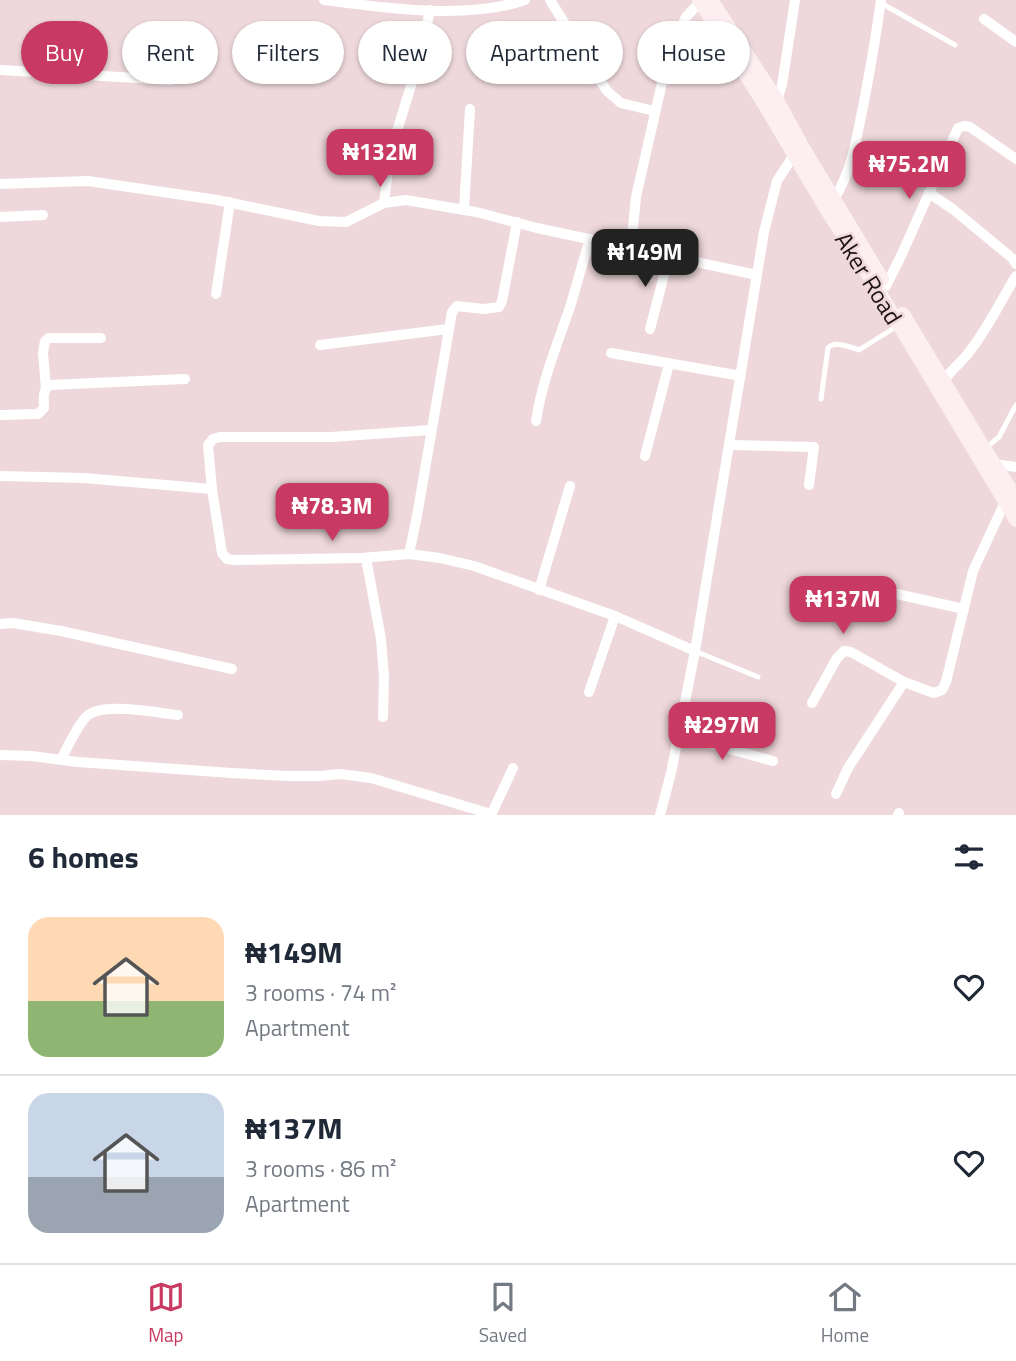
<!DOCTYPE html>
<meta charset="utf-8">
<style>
:root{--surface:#fff;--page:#f2f2f3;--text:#1f2937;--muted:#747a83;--line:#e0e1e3;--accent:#c83a61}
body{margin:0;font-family:"Titillium Web",sans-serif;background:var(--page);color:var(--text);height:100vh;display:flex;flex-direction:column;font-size:26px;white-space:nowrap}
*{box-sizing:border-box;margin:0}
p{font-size:23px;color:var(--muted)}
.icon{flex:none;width:38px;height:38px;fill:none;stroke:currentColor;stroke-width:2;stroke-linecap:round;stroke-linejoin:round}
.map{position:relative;height:815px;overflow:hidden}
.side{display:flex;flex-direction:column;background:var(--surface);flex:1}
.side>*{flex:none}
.top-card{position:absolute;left:21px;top:21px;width:975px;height:63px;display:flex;gap:14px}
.price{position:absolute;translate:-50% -60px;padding:0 16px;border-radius:14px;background:var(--accent);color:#fff;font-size:23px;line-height:46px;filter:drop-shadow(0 2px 4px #0008)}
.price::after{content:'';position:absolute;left:50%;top:42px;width:21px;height:16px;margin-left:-10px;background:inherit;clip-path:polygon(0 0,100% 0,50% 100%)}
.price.current{background:#222;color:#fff}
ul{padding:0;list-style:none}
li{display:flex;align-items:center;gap:21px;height:175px;padding:0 28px}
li+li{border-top:2px solid var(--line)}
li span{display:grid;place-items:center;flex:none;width:196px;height:140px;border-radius:21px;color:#555}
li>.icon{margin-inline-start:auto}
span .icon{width:84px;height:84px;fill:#fffc;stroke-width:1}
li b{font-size:30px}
h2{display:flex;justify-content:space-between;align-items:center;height:84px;padding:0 28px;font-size:30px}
.chip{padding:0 24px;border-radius:32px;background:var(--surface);box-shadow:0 2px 5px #0004;font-size:24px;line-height:63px}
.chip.current{background:var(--accent);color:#fff}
.tabs{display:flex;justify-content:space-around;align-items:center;height:98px;border-top:2px solid var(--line);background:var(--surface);font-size:19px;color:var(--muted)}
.tabs a{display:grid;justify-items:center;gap:4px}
.tabs .current{color:var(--accent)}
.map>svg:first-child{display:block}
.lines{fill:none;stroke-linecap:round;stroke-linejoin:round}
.lane{stroke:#fff;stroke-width:5}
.street{stroke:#fff;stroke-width:10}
.secondary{stroke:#fdeef1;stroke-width:14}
.labels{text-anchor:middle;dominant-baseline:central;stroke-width:5;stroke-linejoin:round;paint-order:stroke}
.street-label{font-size:24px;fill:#1b1314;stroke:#eed8db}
</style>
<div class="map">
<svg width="1016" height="815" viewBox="0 0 1016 815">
<rect width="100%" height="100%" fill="#eed8db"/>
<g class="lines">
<g class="lane">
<polyline points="881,3 955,45"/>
<path d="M821,399l7,-51c7,-8 21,-1 31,2l40,-25"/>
<polyline points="987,447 999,437 1016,405"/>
<polyline points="695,651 758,677"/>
</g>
<g class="street">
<path d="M324,0c60,8 142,20 201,0"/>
<polyline points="550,0 607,91 621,103 654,111"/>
<polyline points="984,19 1016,42"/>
<polyline points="0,70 171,80"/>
<polyline points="777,100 782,85 795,0"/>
<polyline points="0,184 88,181 217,200 319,221 346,222 384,203 406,200 476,212 537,228 757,275"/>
<polyline points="929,193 954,210 1012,258 1016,264"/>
<path d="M834,199c18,-28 22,-59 29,-92 7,-36 13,-71 18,-107"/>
<polyline points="384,203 388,171 394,141 421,53 430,10"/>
<polyline points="464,210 470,109"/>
<polyline points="0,217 43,215"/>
<polyline points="631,248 636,197 669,52 686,17 700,2"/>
<polyline points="886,286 901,256 958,128 964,126 970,127 1016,159"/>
<polyline points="216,294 230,202"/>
<polyline points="650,329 669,256"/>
<polyline points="320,345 448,329"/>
<polyline points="611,353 741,376"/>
<path d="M944,380c7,-9 15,-16 22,-24 20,-24 34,-54 50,-80"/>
<polyline points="46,388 43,353 45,341 49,338 101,338"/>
<path d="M0,415l38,-1 6,-6c0,-8 -2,-17 5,-23l136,-6"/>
<path d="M536,421c6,-40 21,-76 34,-114 7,-23 13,-46 20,-68"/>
<polyline points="729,445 814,447 809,485"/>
<polyline points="645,456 669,364"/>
<polyline points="994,464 1016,467"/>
<polyline points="0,476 84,478 212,489 222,553 227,559 234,560 361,558 409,554 440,558 474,566 615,616 695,651"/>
<polyline points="212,489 208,445 213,439 220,437 331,437 431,430"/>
<polyline points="409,554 417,516 452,312 457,306 483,309 499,307 502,301 517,222"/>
<polyline points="366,558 381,639 384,677 383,717"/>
<polyline points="843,582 964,609"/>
<polyline points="539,590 570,486"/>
<polyline points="0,624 13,623 61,631 232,669"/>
<polyline points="589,692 615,616"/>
<polyline points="812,703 837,658 844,651 851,652 904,682 934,693 942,690 946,682 973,571 1005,502"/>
<polyline points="679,735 773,761"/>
<polyline points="0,755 31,756 78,762 231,773 287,776 320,776 340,774 371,778 491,814"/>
<path d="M61,760c6,-12 16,-34 25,-43 15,-16 71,-4 92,-2"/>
<polyline points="836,794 848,768 904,682"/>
<polyline points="491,815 513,768"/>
<polyline points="660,815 671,773 695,651 764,232 777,181 794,155"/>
<polyline points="898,815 899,813"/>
</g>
<g class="secondary">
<polyline points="699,0 766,107 825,207 878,290 1016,520"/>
<polyline points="711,0 777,100 802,146 882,279"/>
<polyline points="903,314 984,448 1016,498"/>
</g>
</g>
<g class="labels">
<g class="street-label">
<text transform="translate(869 278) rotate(58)">Aker Road</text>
</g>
</g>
</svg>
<b class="price" style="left:380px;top:189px">₦132M</b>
<b class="price" style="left:909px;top:201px">₦75.2M</b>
<b class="price current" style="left:645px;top:289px">₦149M</b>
<b class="price" style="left:332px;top:543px">₦78.3M</b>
<b class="price" style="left:843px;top:636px">₦137M</b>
<b class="price" style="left:722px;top:762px">₦297M</b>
<div class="top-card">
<a class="chip current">Buy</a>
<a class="chip">Rent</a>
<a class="chip">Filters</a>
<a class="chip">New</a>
<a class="chip">Apartment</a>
<a class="chip">House</a>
</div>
</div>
<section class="side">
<h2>6 homes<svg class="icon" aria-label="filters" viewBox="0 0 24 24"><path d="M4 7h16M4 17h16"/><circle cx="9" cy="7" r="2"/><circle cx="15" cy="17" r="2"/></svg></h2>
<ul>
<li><span style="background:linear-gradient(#ffd9b3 60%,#8fb573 0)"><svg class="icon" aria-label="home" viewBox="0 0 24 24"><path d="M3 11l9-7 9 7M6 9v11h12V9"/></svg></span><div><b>₦149M</b><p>3 rooms · 74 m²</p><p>Apartment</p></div><svg class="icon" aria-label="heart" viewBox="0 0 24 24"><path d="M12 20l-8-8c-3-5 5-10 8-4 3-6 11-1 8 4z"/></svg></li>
<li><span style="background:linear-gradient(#c9d6e8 60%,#9aa5b1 0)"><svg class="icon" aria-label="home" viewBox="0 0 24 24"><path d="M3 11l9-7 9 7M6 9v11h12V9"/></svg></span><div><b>₦137M</b><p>3 rooms · 86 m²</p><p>Apartment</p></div><svg class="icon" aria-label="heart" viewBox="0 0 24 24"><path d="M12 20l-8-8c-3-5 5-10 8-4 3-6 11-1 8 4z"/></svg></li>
</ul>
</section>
<nav class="tabs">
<a class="current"><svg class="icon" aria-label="map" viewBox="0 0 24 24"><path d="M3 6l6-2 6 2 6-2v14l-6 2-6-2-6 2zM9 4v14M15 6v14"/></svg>Map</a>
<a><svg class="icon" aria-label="saved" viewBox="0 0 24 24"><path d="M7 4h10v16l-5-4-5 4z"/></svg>Saved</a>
<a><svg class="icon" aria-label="home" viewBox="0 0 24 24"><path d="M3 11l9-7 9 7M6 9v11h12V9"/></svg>Home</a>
</nav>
